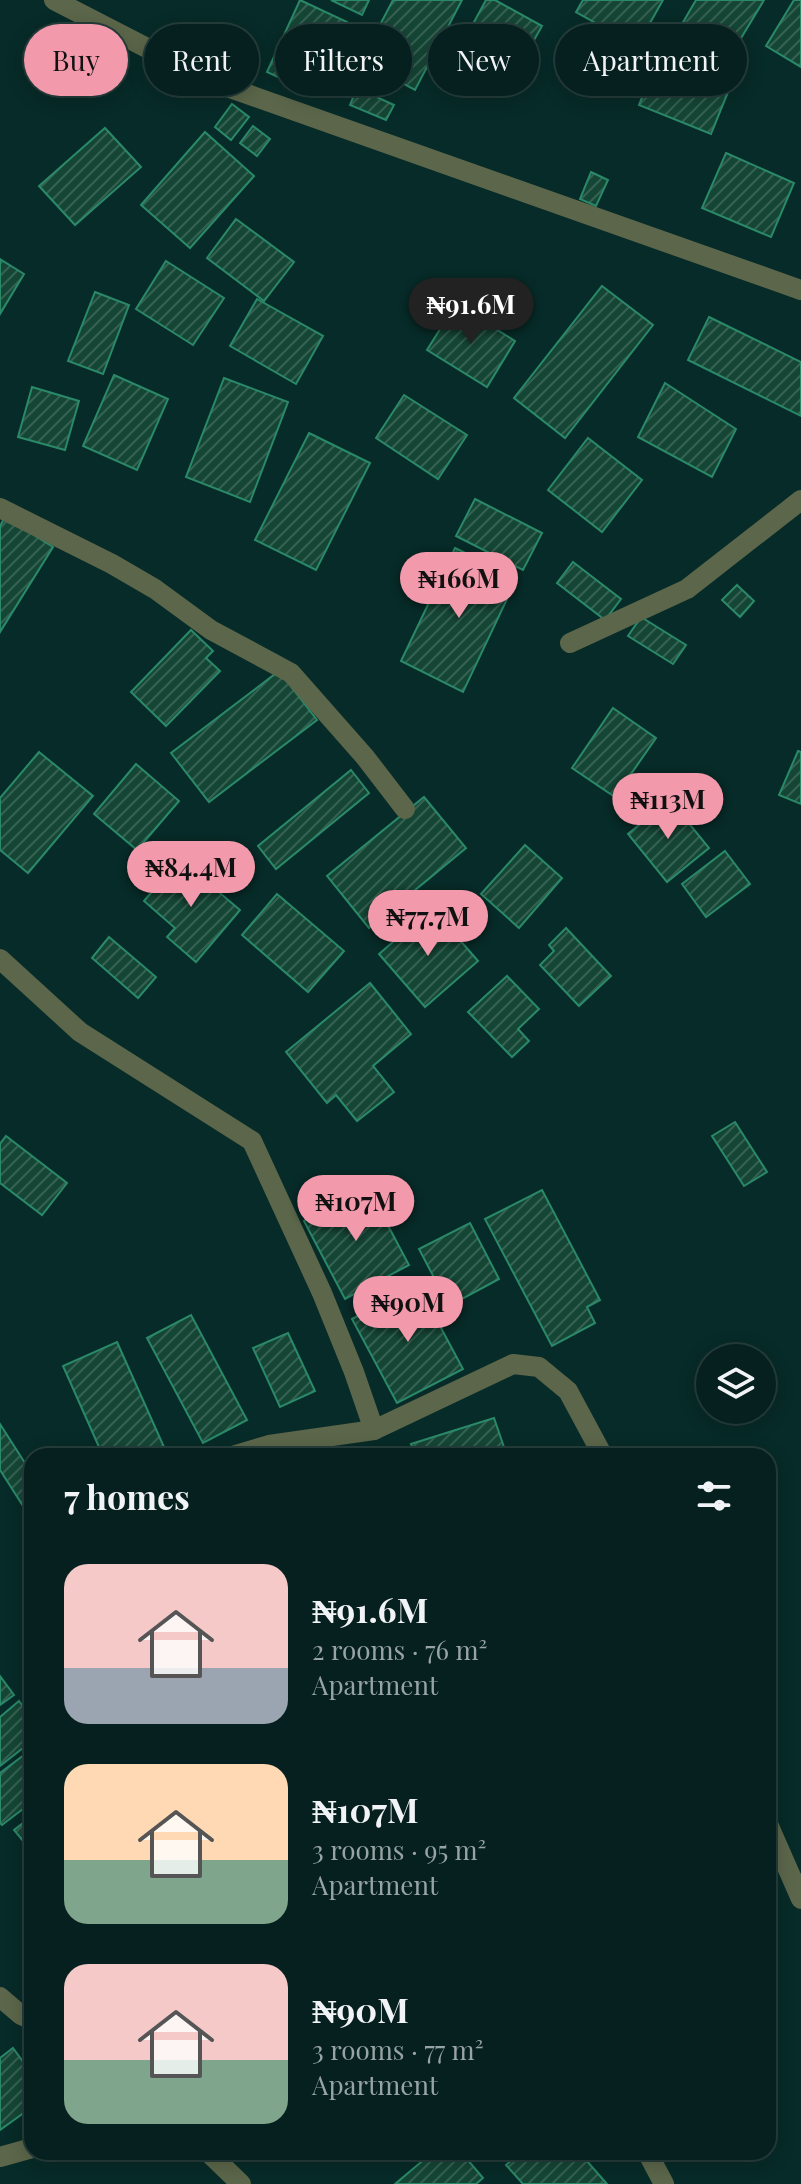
<!DOCTYPE html>
<meta charset="utf-8">
<style>
:root{--surface:#05201e;--page:#132d2b;--text:#f1f3f6;--muted:#97a3a4;--line:#263e3c;--accent:#f29aac}
body{margin:0;font-family:"Playfair Display",serif;background:var(--page);color:var(--text);height:100vh;display:flex;flex-direction:column;font-size:30px;white-space:nowrap}
*{box-sizing:border-box;margin:0}
p{font-size:26px;color:var(--muted)}
.icon{flex:none;width:44px;height:44px;fill:none;stroke:currentColor;stroke-width:2;stroke-linecap:round;stroke-linejoin:round}
.map{position:relative;flex:1;overflow:hidden}
.drawer{position:absolute;left:24px;top:1448px;width:752px;height:712px;display:flex;flex-direction:column;background:var(--surface);border-radius:24px;box-shadow:0 4px 20px #0003,0 0 0 2px var(--line)}
.drawer>*{flex:none}
.guide{position:absolute;left:24px;top:24px;width:754px;height:72px;display:flex;gap:16px}
.controls{position:absolute;left:696px;top:1344px;display:grid;gap:16px}
.controls a{display:grid;place-items:center;width:80px;height:80px;border-radius:50%;background:var(--surface);box-shadow:0 4px 20px #0003,0 0 0 2px var(--line);font-size:40px}
.price{position:absolute;translate:-50% -68px;padding:0 18px;border-radius:28px;background:var(--accent);color:#111;font-size:26px;line-height:52px;filter:drop-shadow(0 2px 4px #0008)}
.price::after{content:'';position:absolute;left:50%;top:48px;width:24px;height:18px;margin-left:-12px;background:inherit;clip-path:polygon(0 0,100% 0,50% 100%)}
.price.selected{background:#222;color:#fff}
ul{padding:0;list-style:none}
li{display:flex;align-items:center;gap:24px;height:200px;padding:0 40px}
li span{display:grid;place-items:center;flex:none;width:224px;height:160px;border-radius:24px;color:#555}
li>.icon{margin-inline-start:auto}
span .icon{width:96px;height:96px;fill:#fffc;stroke-width:1}
li b{font-size:34px}
h2{display:flex;justify-content:space-between;align-items:center;height:96px;padding:0 40px;font-size:34px}
.chip{padding:0 28px;border-radius:36px;background:var(--surface);box-shadow:0 4px 20px #0003,0 0 0 2px var(--line);font-size:28px;line-height:72px}
.chip.selected{background:var(--accent);color:#111}
.map>svg:first-child{display:block}
.building{fill:url(#building-hatch);stroke:#2a8969;stroke-width:2}
.lines{fill:none;stroke-linecap:round;stroke-linejoin:round}
.minor{stroke:#5b664a;stroke-width:20}
</style>
<div class="map">
<svg width="801" height="2184" viewBox="0 0 801 2184">
<defs>
<pattern id="building-hatch" width="6" height="6" patternUnits="userSpaceOnUse" patternTransform="scale(2)"><rect width="6" height="6" fill="#154635"/><path d="M-1 1l2-2M0 6l6-6M5 7l2-2" fill="none" stroke="#356152"/></pattern>
</defs>
<rect width="100%" height="100%" fill="#072b28"/>
<g class="building">
<polygon points="300,0 347,22 315,94 267,72"/>
<polygon points="331,0 369,0 362,15"/>
<polygon points="393,0 462,0 415,90 361,61"/>
<polygon points="486,0 495,0 542,26 515,74 462,44"/>
<polygon points="583,0 663,0 637,46 576,12"/>
<polygon points="696,0 764,0 717,78 668,48"/>
<polygon points="794,0 801,0 801,67 766,46"/>
<polygon points="656,63 728,92 711,134 639,105"/>
<polygon points="357,88 394,105 386,120 350,105"/>
<polygon points="232,104 249,117 231,140 215,127"/>
<polygon points="253,126 270,139 257,156 240,143"/>
<polygon points="105,128 141,167 75,225 39,186"/>
<polygon points="205,132 254,176 190,248 141,205"/>
<polygon points="726,153 794,183 771,237 702,208"/>
<polygon points="591,172 608,180 596,206 580,199"/>
<polygon points="236,219 294,262 264,301 207,258"/>
<polygon points="0,259 24,274 0,314"/>
<polygon points="166,261 224,298 193,345 136,309"/>
<polygon points="602,286 653,325 565,438 514,398"/>
<polygon points="95,292 129,305 103,374 68,361"/>
<polygon points="257,299 323,336 296,384 230,346"/>
<polygon points="456,304 515,341 487,387 427,350"/>
<polygon points="709,317 801,362 801,416 688,360"/>
<polygon points="114,375 168,399 137,470 83,446"/>
<polygon points="224,378 288,402 250,502 186,477"/>
<polygon points="665,383 736,429 712,477 638,437"/>
<polygon points="32,387 79,401 65,450 18,437"/>
<polygon points="404,395 467,435 438,479 376,438"/>
<polygon points="309,433 370,463 316,570 255,540"/>
<polygon points="588,438 642,480 602,532 548,490"/>
<polygon points="475,499 542,533 523,570 456,536"/>
<polygon points="5,517 53,547 0,632 0,526"/>
<polygon points="455,548 517,578 463,692 401,661"/>
<polygon points="573,562 621,599 605,620 557,583"/>
<polygon points="737,585 754,601 740,617 722,600"/>
<polygon points="641,617 686,645 673,664 628,636"/>
<polygon points="191,630 213,651 206,658 220,671 166,726 131,692"/>
<polygon points="279,671 317,720 209,802 171,753"/>
<polygon points="613,708 656,738 615,797 572,768"/>
<polygon points="798,751 801,752 801,804 779,795"/>
<polygon points="39,752 93,796 28,873 0,850 0,798"/>
<polygon points="136,764 179,801 137,850 94,814"/>
<polygon points="351,770 369,793 276,869 258,846"/>
<polygon points="424,797 466,848 369,928 327,876"/>
<polygon points="670,800 709,848 667,882 628,834"/>
<polygon points="525,845 562,878 519,928 481,894"/>
<polygon points="725,851 750,884 706,917 682,884"/>
<polygon points="180,859 240,910 196,962 167,937 175,928 144,901"/>
<polygon points="277,894 344,951 308,992 242,935"/>
<polygon points="432,908 478,961 425,1007 379,954"/>
<polygon points="566,928 611,976 579,1006 540,965 554,951 549,945"/>
<polygon points="109,937 156,977 138,998 92,958"/>
<polygon points="507,976 539,1009 518,1029 529,1041 512,1057 468,1012"/>
<polygon points="370,983 411,1034 373,1066 394,1092 357,1121 336,1095 327,1103 286,1052"/>
<polygon points="735,1122 767,1172 744,1186 712,1136"/>
<polygon points="6,1136 67,1183 42,1215 0,1183 0,1144"/>
<polygon points="368,1188 409,1265 345,1299 304,1221"/>
<polygon points="542,1190 600,1300 587,1307 595,1323 552,1346 485,1219"/>
<polygon points="470,1223 499,1279 449,1306 419,1249"/>
<polygon points="418,1285 463,1369 397,1403 352,1319"/>
<polygon points="191,1315 247,1420 203,1443 147,1338"/>
<polygon points="288,1333 315,1391 280,1407 253,1348"/>
<polygon points="117,1342 168,1456 103,1456 63,1366"/>
<polygon points="494,1418 507,1456 415,1456 411,1444"/>
<polygon points="0,1424 32,1474 32,1520 0,1470"/>
<polygon points="0,1676 14,1695 0,1705"/>
<polygon points="19,1701 32,1718 32,1741 0,1766 0,1717"/>
<polygon points="32,1749 32,1802 2,1825 0,1823 0,1773"/>
<polygon points="32,1816 32,1852 14,1830"/>
<polygon points="13,2048 32,2074 32,2107 0,2130 0,2058"/>
<polygon points="433,2152 461,2152 483,2178 476,2184 395,2184"/>
<polygon points="521,2152 579,2152 607,2184 523,2184 506,2165"/>
</g>
<g class="lines">
<g class="minor">
<polyline points="54,0 213,82 801,290"/>
<polyline points="0,508 112,564 155,589 211,630 291,673 365,757 405,809"/>
<polyline points="570,643 687,589 801,500"/>
<polyline points="0,959 80,1032 252,1141 322,1293 354,1372 374,1430"/>
<polyline points="232,1456 269,1445 374,1430 513,1364 539,1367 568,1391 603,1456"/>
<polyline points="768,1824 801,1899"/>
<polyline points="0,1997 21,2015 32,2020"/>
<polyline points="208,2152 241,2184"/>
<polyline points="647,2152 664,2184"/>
<polyline points="0,2157 32,2148"/>
</g>
</g>
</svg>
<div class="controls">
<a><svg class="icon" aria-label="layers" viewBox="0 0 24 24"><path d="M12 4l9 5-9 5-9-5zM3 14l9 5 9-5"/></svg></a>
</div>
<b class="price selected" style="left:471px;top:346px">₦91.6M</b>
<b class="price" style="left:459px;top:620px">₦166M</b>
<b class="price" style="left:668px;top:841px">₦113M</b>
<b class="price" style="left:191px;top:909px">₦84.4M</b>
<b class="price" style="left:428px;top:958px">₦77.7M</b>
<b class="price" style="left:356px;top:1243px">₦107M</b>
<b class="price" style="left:408px;top:1344px">₦90M</b>
<div class="guide">
<a class="chip selected">Buy</a>
<a class="chip">Rent</a>
<a class="chip">Filters</a>
<a class="chip">New</a>
<a class="chip">Apartment</a>
</div>
<section class="drawer">
<h2>7 homes<svg class="icon" aria-label="filters" viewBox="0 0 24 24"><path d="M4 7h16M4 17h16"/><circle cx="9" cy="7" r="2"/><circle cx="15" cy="17" r="2"/></svg></h2>
<ul>
<li><span style="background:linear-gradient(#f6c9c9 65%,#9aa5b1 0)"><svg class="icon" aria-label="home" viewBox="0 0 24 24"><path d="M3 11l9-7 9 7M6 9v11h12V9"/></svg></span><div><b>₦91.6M</b><p>2 rooms · 76 m²</p><p>Apartment</p></div></li>
<li><span style="background:linear-gradient(#ffd9b3 60%,#7fa58c 0)"><svg class="icon" aria-label="home" viewBox="0 0 24 24"><path d="M3 11l9-7 9 7M6 9v11h12V9"/></svg></span><div><b>₦107M</b><p>3 rooms · 95 m²</p><p>Apartment</p></div></li>
<li><span style="background:linear-gradient(#f6c9c9 60%,#7fa58c 0)"><svg class="icon" aria-label="home" viewBox="0 0 24 24"><path d="M3 11l9-7 9 7M6 9v11h12V9"/></svg></span><div><b>₦90M</b><p>3 rooms · 77 m²</p><p>Apartment</p></div></li>
</ul>
</section>
</div>
